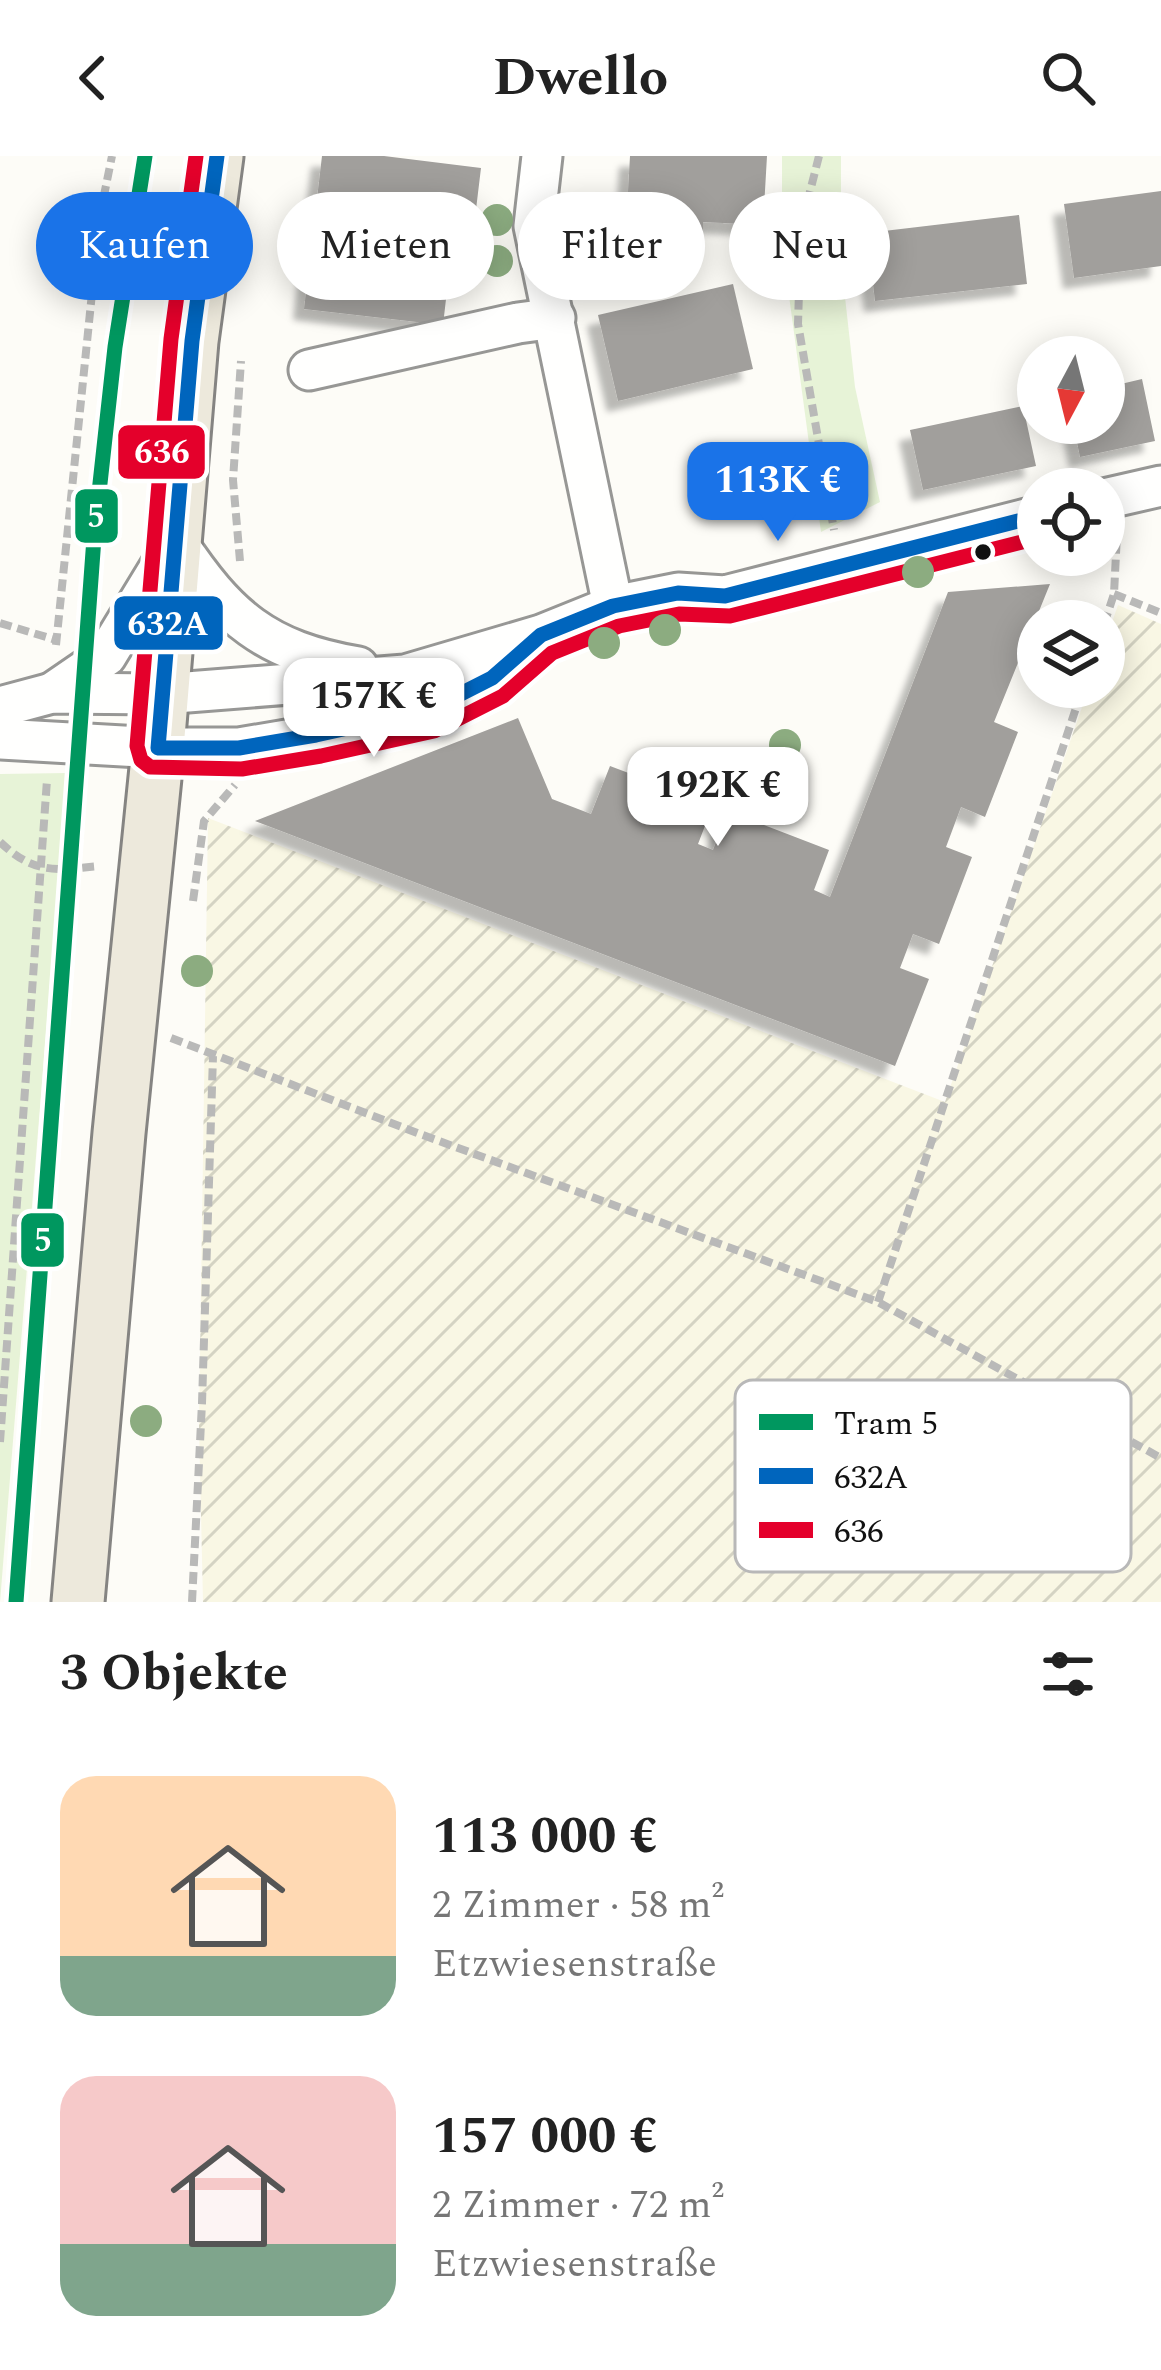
<!DOCTYPE html>
<html lang="de">
<meta charset="utf-8">
<style>
:root{--surface:#fff;--page:#f2f2f2;--text:#222;--muted:#767676;--accent:#1a73e8}
body{margin:0;font-family:Spectral,serif;background:var(--page);color:var(--text);height:100vh;display:flex;flex-direction:column;font-size:45px;white-space:nowrap}
*{box-sizing:border-box;margin:0}
p{font-size:39px;color:var(--muted)}
.icon{flex:none;width:66px;height:66px;fill:none;stroke:currentColor;stroke-width:2;stroke-linecap:round;stroke-linejoin:round}
.map{position:relative;height:1446px;overflow:hidden}
.side{display:flex;flex-direction:column;background:var(--surface);flex:1}
.side>*{flex:none}
.guide{position:absolute;left:36px;top:36px;width:1089px;height:108px;display:flex;gap:24px}
.needle{width:78px;rotate:187deg}
.buttons{position:absolute;left:1017px;top:180px;display:grid;gap:24px}
.buttons a{display:grid;place-items:center;width:108px;height:108px;border-radius:50%;background:var(--surface);box-shadow:0 6px 30px #0003;font-size:60px}
.price{position:absolute;translate:-50% -102px;padding:0 27px;border-radius:24px;background:#fff;color:#222;font-size:39px;line-height:78px;filter:drop-shadow(0 3px 6px #0008)}
.price::after{content:'';position:absolute;left:50%;top:72px;width:36px;height:27px;margin-left:-18px;background:inherit;clip-path:polygon(0 0,100% 0,50% 100%)}
.price.on{background:var(--accent);color:#fff}
ul{padding:0;list-style:none}
li{display:flex;align-items:center;gap:36px;height:300px;padding:0 60px}
li span{display:grid;place-items:center;flex:none;width:336px;height:240px;border-radius:36px;color:#555}
li>.icon{margin-inline-start:auto}
span .icon{width:144px;height:144px;fill:#fffc;stroke-width:1}
li b{font-size:51px}
h2{display:flex;justify-content:space-between;align-items:center;height:144px;padding:0 60px;font-size:51px}
.pill{padding:0 42px;border-radius:54px;background:var(--surface);box-shadow:0 6px 30px #0003;font-size:42px;line-height:108px}
.pill.on{background:var(--accent);color:#fff}
header{display:flex;justify-content:space-between;align-items:center;height:156px;padding:0 60px;background:var(--surface);font-size:54px;font-weight:700}
.map>svg:first-child{display:block}
.farmland{fill:url(#farmland-furrows)}
.green{fill:#e7f3d7}
.building{fill:#a19f9c;filter:url(#shadow)}
.lines{fill:none;stroke-linecap:round;stroke-linejoin:round}
.minor-casing{stroke:#979795;stroke-width:45}
.major-casing{stroke:#858482;stroke-width:57}
.path{stroke:#b9b9b8;stroke-width:8;stroke-dasharray:12 6;stroke-linecap:butt}
.minor{stroke:#fffffe;stroke-width:39}
.major{stroke:#ede9dc;stroke-width:51}
.bus-1-casing{stroke:#fff;stroke-width:24}
.bus-2-casing{stroke:#fff;stroke-width:24}
.bus-1{stroke:#0065bd;stroke-width:15}
.bus-2{stroke:#e4002b;stroke-width:15}
.tram-1-casing{stroke:#fff;stroke-width:24}
.tram-1{stroke:#00975f;stroke-width:15}
.tree{fill:#8cac80}
.bus-dot{fill:#111;stroke:#fff;stroke-width:4.5}
.key{fill:#fff;stroke:#b8b8b8;stroke-width:3}
.key-label{font-size:33px;fill:#111}
.line-badge{stroke:#fff;stroke-width:4.5}
.badge-label{font-size:33px;text-anchor:middle;font-weight:bold;fill:#fff}
</style>
<header><svg class="icon" aria-label="back" viewBox="0 0 24 24"><path d="M15 5l-7 7 7 7"/></svg>Dwello<svg class="icon" aria-label="search" viewBox="0 0 24 24"><circle cx="10" cy="10" r="6"/><path d="M15 15l6 6"/></svg></header>
<div class="map">
<svg width="1161" height="1446" viewBox="0 0 1161 1446">
<defs>
<pattern id="farmland-furrows" width="10" height="10" patternUnits="userSpaceOnUse" patternTransform="scale(3)"><rect width="10" height="10" fill="#f9f7e4"/><path d="M-1 1l2-2M0 10L10 0M9 11l2-2" fill="none" stroke="#d4d3c3"/></pattern>
<filter id="shadow"><feDropShadow dx="-11" dy="11" stdDeviation="3" flood-color="#0004"/></filter>
</defs>
<rect width="100%" height="100%" fill="#fdfcf7"/>
<polygon class="farmland" points="1118,449 1161,468 1161,1446 203,1446 199,1270 208,662 945,946 1089,531 1104,531 1104,489"/>
<g class="green">
<polygon points="782,0 841,0 841,105 855,231 880,346 821,376 782,88"/>
<polygon points="67,617 0,1446 0,618"/>
</g>
<g class="building">
<polygon points="322,0 384,0 481,12 467,128 448,126 443,169 304,153"/>
<polygon points="630,0 767,0 763,69 703,66 703,75 626,71"/>
<polygon points="1161,35 1161,110 1074,122 1064,48"/>
<polygon points="1019,59 1027,128 875,145 867,77"/>
<polygon points="733,128 753,213 618,245 598,159"/>
<polygon points="1142,223 1155,285 1080,301 1073,267 1104,267 1104,232"/>
<polygon points="1023,250 1036,310 923,334 910,274"/>
<polygon points="1050,428 994,566 1018,576 985,661 961,651 946,691 972,701 939,788 913,778 900,812 929,823 895,910 255,665 518,562 552,643 591,658 610,610 713,649 698,688 713,694 728,655 829,694 814,734 830,741 948,436"/>
</g>
<g class="lines">
<defs>
<g id="minor">
<polyline points="542,0 534,70 613,450"/>
<polyline points="309,214 518,167 555,162"/>
<polyline points="1104,343 1161,330"/>
<path d="M52,537l54,-37 70,-115c51,77 89,110 182,126"/>
<polyline points="0,551 52,537 162,538 405,519 541,479 613,450 678,437 725,440 1038,360"/>
<polyline points="0,583 158,592 239,592 316,579 429,554 492,522 533,487"/>
</g>
<polyline id="major" points="78,1446 119,977 158,592 192,185 217,0"/>
</defs>
<use href="#minor" class="minor-casing"/>
<use href="#major" class="major-casing"/>
<g class="path">
<polyline points="819,0 801,71 798,168 834,374"/>
<polyline points="240,405 233,324 241,205"/>
<polyline points="1114,438 1161,457"/>
<polyline points="0,467 56,484"/>
<polyline points="1104,468 1114,438 1117,378"/>
<polyline points="56,489 100,59 112,0"/>
<path d="M0,686c35,33 55,28 100,24"/>
<polyline points="193,745 204,665 235,629"/>
<polyline points="171,882 420,978 878,1146 1161,1302"/>
<polyline points="878,1146 1083,531"/>
<polyline points="0,1286 47,624"/>
<polyline points="192,1446 202,1247 213,900"/>
</g>
<use href="#minor" class="minor"/>
<use href="#major" class="major"/>
<defs>
<polyline id="bus-1" points="217,0 192,185 158,592 239,592 316,579 429,554 492,522 541,479 613,450 678,437 725,440 1038,360"/>
<polyline id="bus-2" points="196,0 171,183 137,590 141,604 150,611 242,613 321,600 434,575 503,540 552,497 619,470 679,458 730,460 1038,382"/>
</defs>
<use href="#bus-1" class="bus-1-casing"/>
<use href="#bus-2" class="bus-2-casing"/>
<use href="#bus-1" class="bus-1"/>
<use href="#bus-2" class="bus-2"/>
<defs>
<polyline id="tram-1" points="16,1446 94,382 115,191 145,0"/>
</defs>
<use href="#tram-1" class="tram-1-casing"/>
<use href="#tram-1" class="tram-1"/>
</g>
<g class="tree">
<circle cx="497" cy="64" r="16"/>
<circle cx="497" cy="105" r="16"/>
<circle cx="918" cy="416" r="16"/>
<circle cx="665" cy="474" r="16"/>
<circle cx="604" cy="487" r="16"/>
<circle cx="785" cy="589" r="16"/>
<circle cx="197" cy="815" r="16"/>
<circle cx="146" cy="1265" r="16"/>
</g>
<circle class="bus-dot" cx="983" cy="396" r="10"/>
<rect x="735" y="1224" width="396" height="192" rx="18" class="key"/>
<rect x="759" y="1258" width="54" height="16" fill="#00975f"/>
<rect x="759" y="1312" width="54" height="16" fill="#0065bd"/>
<rect x="759" y="1366" width="54" height="16" fill="#e4002b"/>
<g class="key-label">
<text x="834" y="1278">Tram 5</text>
<text x="834" y="1332">632A</text>
<text x="834" y="1386">636</text>
</g>
<g class="line-badge">
<rect x="116" y="267" width="91" height="58" rx="12" fill="#e4002b"/>
<rect x="73" y="331" width="47" height="58" rx="12" fill="#00975f"/>
<rect x="112" y="438" width="113" height="58" rx="12" fill="#0065bd"/>
<rect x="19" y="1055" width="47" height="58" rx="12" fill="#00975f"/>
</g>
<g class="badge-label">
<text x="162" y="307">636</text>
<text x="96" y="371">5</text>
<text x="168" y="479">632A</text>
<text x="43" y="1095">5</text>
</g>
</svg>
<div class="buttons">
<a><svg class="needle" viewBox="-14 -14 28 28"><path d="M0-13l5 13h-10z" fill="#e53935"/><path d="M0 13l5-13h-10z" fill="#767676"/></svg></a>
<a><svg class="icon" aria-label="locate" viewBox="0 0 24 24"><circle cx="12" cy="12" r="6"/><path d="M12 2v4M12 18v4M2 12h4M18 12h4"/></svg></a>
<a><svg class="icon" aria-label="layers" viewBox="0 0 24 24"><path d="M12 4l9 5-9 5-9-5zM3 14l9 5 9-5"/></svg></a>
</div>
<b class="price on" style="left:778px;top:388px">113K €</b>
<b class="price" style="left:374px;top:604px">157K €</b>
<b class="price" style="left:718px;top:693px">192K €</b>
<div class="guide">
<a class="pill on">Kaufen</a>
<a class="pill">Mieten</a>
<a class="pill">Filter</a>
<a class="pill">Neu</a>
</div>
</div>
<section class="side">
<h2>3 Objekte<svg class="icon" aria-label="filters" viewBox="0 0 24 24"><path d="M4 7h16M4 17h16"/><circle cx="9" cy="7" r="2"/><circle cx="15" cy="17" r="2"/></svg></h2>
<ul>
<li><span style="background:linear-gradient(#ffd9b3 75%,#7fa58c 0)"><svg class="icon" aria-label="home" viewBox="0 0 24 24"><path d="M3 11l9-7 9 7M6 9v11h12V9"/></svg></span><div><b>113 000 €</b><p>2 Zimmer · 58 m²</p><p>Etzwiesenstraße</p></div></li>
<li><span style="background:linear-gradient(#f6c9c9 70%,#7fa58c 0)"><svg class="icon" aria-label="home" viewBox="0 0 24 24"><path d="M3 11l9-7 9 7M6 9v11h12V9"/></svg></span><div><b>157 000 €</b><p>2 Zimmer · 72 m²</p><p>Etzwiesenstraße</p></div></li>
</ul>
</section>
